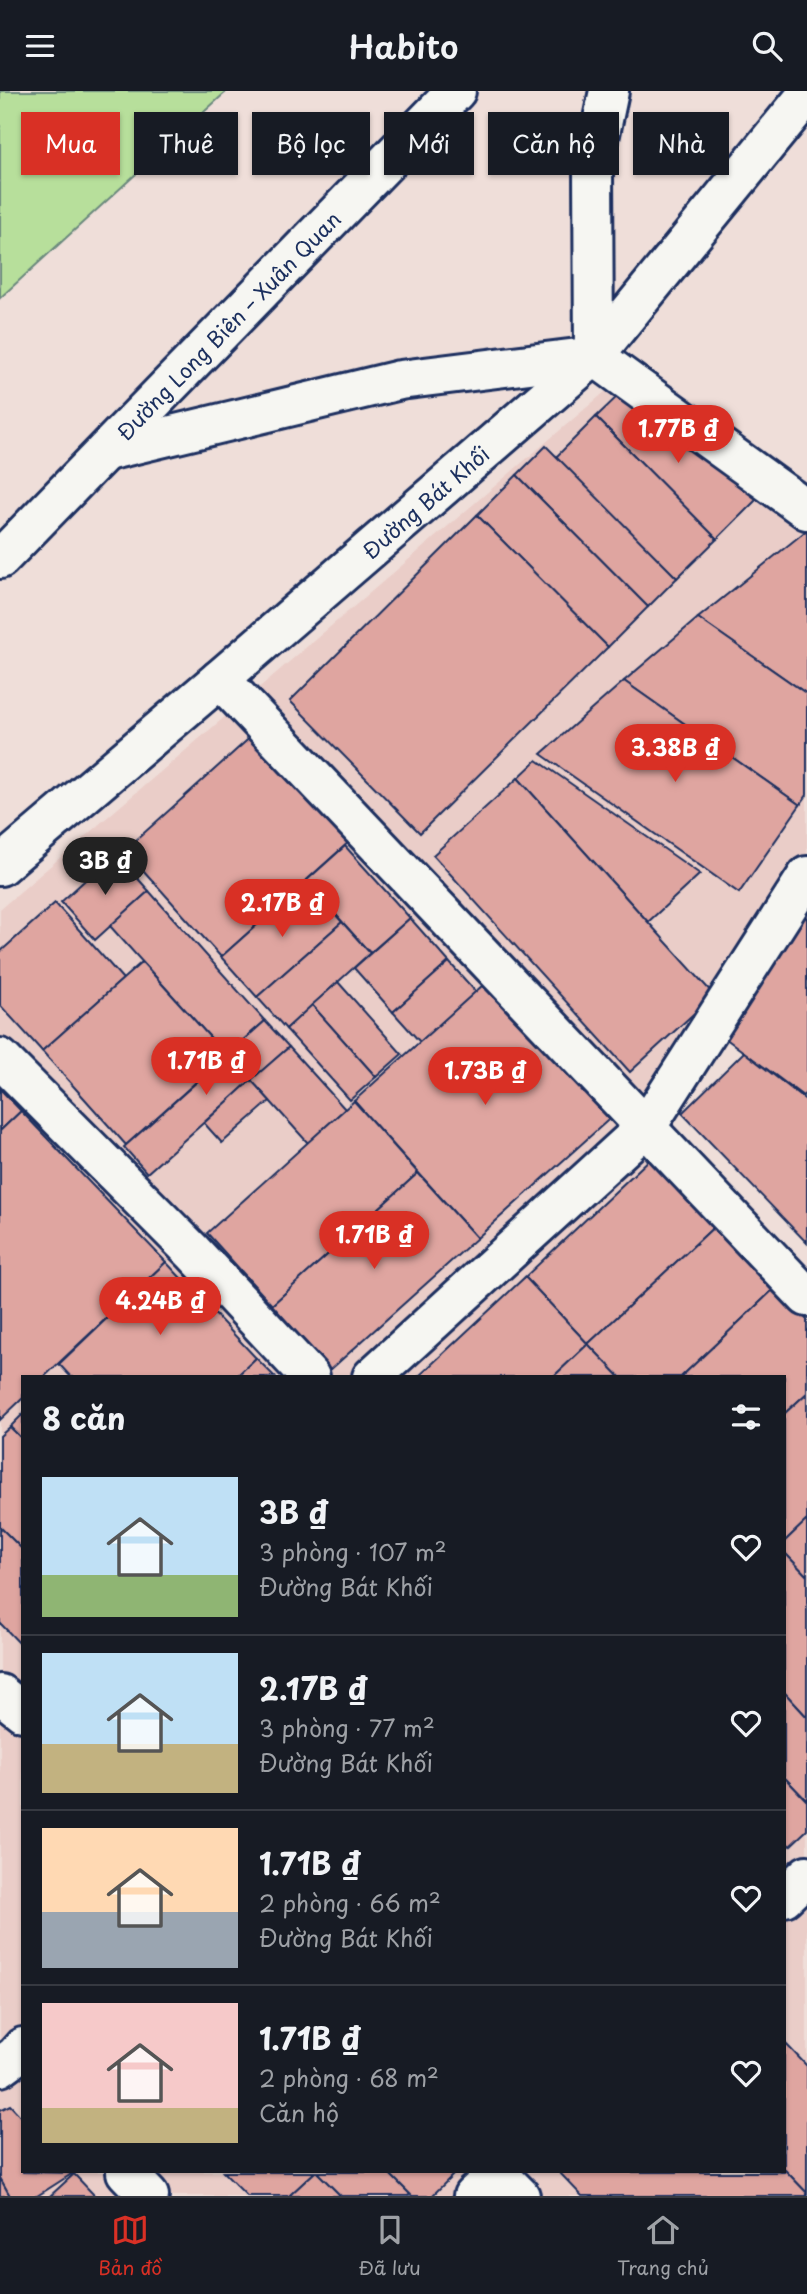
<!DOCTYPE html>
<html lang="vi">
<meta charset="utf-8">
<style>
:root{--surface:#171b24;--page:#242831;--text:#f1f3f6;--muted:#9ea1a6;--line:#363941;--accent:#d93025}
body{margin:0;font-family:"Playpen Sans",sans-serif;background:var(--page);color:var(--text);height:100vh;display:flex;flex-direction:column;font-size:26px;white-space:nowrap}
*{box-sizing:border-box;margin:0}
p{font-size:23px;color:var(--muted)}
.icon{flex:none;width:38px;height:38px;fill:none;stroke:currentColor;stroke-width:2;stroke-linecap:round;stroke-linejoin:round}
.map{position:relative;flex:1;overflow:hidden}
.side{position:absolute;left:21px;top:1284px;width:765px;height:798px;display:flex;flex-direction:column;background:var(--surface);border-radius:0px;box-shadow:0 2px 5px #0004}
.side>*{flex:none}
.hud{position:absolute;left:21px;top:21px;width:766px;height:63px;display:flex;gap:14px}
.price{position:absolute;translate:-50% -60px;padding:0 16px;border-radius:24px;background:var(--accent);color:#fff;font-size:23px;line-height:46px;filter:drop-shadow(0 2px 4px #0008)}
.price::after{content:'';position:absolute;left:50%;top:42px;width:21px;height:16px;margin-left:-10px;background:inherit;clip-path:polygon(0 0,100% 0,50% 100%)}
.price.on{background:#222;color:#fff}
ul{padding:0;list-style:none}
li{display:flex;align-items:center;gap:21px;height:175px;padding:0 21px}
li+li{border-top:2px solid var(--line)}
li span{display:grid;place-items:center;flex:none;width:196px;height:140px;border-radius:0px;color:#555}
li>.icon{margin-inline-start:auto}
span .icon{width:84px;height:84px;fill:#fffc;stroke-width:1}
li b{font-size:30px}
h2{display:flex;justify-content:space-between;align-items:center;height:84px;padding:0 21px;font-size:30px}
.chip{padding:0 24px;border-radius:0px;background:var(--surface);box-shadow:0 2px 5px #0004;font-size:24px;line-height:63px}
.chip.on{background:var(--accent);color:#fff}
header{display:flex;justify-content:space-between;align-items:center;height:91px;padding:0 21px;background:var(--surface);font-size:32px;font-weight:600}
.tab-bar{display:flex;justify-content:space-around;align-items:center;height:98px;border-top:2px solid var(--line);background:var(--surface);font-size:19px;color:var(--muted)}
.tab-bar a{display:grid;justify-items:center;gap:4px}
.tab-bar .on{color:var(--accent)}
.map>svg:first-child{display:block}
.built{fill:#eacdc8;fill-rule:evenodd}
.green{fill:#b7df9b;stroke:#69877c;stroke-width:2}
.building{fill:#dfa5a0;stroke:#1b2f5e;stroke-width:2}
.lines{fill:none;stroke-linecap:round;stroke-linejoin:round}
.minor-casing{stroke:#1b2f5e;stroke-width:44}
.major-casing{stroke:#1b2f5e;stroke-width:44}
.minor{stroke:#f6f6f2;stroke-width:38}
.major{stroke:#f6f6f2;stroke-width:38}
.labels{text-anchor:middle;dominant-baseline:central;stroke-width:6;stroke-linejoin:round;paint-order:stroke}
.street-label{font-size:21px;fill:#1b2f5e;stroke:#f6f6f2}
</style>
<header><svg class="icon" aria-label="menu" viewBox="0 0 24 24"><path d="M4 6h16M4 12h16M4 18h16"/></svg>Habito<svg class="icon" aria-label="search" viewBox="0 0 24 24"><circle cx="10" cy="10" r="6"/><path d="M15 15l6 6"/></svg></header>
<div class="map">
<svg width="807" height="2105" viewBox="0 0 807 2105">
<rect width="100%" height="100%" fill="#efded9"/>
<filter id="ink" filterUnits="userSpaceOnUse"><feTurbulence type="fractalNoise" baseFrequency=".0143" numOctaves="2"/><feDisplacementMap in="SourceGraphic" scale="14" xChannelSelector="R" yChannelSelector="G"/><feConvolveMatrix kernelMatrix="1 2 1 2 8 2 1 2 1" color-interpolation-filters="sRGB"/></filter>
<g filter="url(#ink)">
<path class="built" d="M620,288l187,148v367l-145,244 145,147v911h-807v-1287zM23,1286h761v795h-761z"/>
<polygon class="green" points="0,0 227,0 0,207"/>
<g class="building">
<polygon points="624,299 758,407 717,448 596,326"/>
<polygon points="596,326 717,448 677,487 556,366"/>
<polygon points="546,355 677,487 648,516 517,384"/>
<polygon points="517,384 648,516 608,556 477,424"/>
<polygon points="477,424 608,556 420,742 290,610"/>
<polygon points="807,439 807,603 698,527"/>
<polygon points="698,527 807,603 807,704 800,714 624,590"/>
<polygon points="624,590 800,714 739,802 541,663"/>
<polygon points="254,643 350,750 221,866 125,759"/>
<polygon points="537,669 700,783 648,831 518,687"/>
<polygon points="518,687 714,904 630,981 433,764"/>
<polygon points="345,755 410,827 370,862 306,790"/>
<polygon points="115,762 149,800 95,849 61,811"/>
<polygon points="306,790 342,831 257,906 221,866"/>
<polygon points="149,800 265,930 226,964 110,835"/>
<polygon points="55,812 123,888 42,960 0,914 0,861"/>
<polygon points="807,814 807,1000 803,1005 725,947"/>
<polygon points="410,827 449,871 393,921 354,877"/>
<polygon points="342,831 370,862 286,938 257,906"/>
<polygon points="142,871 226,964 126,1054 42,960"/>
<polygon points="449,871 476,901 420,951 393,921"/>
<polygon points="493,885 616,1022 477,1147 354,1010"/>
<polygon points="338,891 402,963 376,986 312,914"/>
<polygon points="312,914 376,986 350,1009 286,938"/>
<polygon points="265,930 289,956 147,1082 124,1056"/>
<polygon points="289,956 345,1018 308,1052 251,989"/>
<polygon points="744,961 807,1010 807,1152 682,1022"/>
<polygon points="251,989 270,1010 222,1052 204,1032"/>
<polygon points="0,998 21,1020 0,1040"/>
<polygon points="354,1010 418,1082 272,1214 207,1142"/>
<polygon points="21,1020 166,1171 44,1286 23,1286 23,1307 0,1329 0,1040"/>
<polygon points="653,1065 717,1133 588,1253 525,1186"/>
<polygon points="418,1082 477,1147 330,1279 272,1214"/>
<polygon points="717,1133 776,1196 681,1286 620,1286 588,1253"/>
<polygon points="166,1171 256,1267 236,1286 71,1286 59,1273"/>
<polygon points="525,1186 588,1253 553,1286 418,1286"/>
<polygon points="776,1196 807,1229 807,1302 784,1323 784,1286 681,1286"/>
<polygon points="588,1253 620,1286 553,1286"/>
<polygon points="256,1267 275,1286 236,1286"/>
<polygon points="807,1302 807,1429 784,1451 784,1323"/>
<polygon points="23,1323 23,1349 10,1336"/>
<polygon points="10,1336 23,1349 23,1459 0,1436 0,1345"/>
<polygon points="807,1429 807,1485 784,1461 784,1451"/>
<polygon points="0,1436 23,1459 23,1556 0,1532"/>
<polygon points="784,1461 807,1485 807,1626 784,1601"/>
<polygon points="784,1601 807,1626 807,1710 784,1686"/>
<polygon points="784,1686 807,1710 807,1739 790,1755 784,1749"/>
<polygon points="784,1951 807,1975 807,2102 784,2078"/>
<polygon points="10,2014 23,2028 23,2081 73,2082 37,2105 10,2105 0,2087 0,2019"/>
<polygon points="784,2078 807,2102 807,2105 582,2105 559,2081 784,2081"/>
<polygon points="223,2081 315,2081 289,2105 247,2105"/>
<polygon points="315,2081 317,2081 341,2105 289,2105"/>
<polygon points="317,2081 388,2081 410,2103 408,2105 341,2105"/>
<polygon points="388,2081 456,2081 432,2105 412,2105"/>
<polygon points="74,2083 95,2105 50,2105"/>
<polygon points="0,2087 10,2105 0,2105"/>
</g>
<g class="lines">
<defs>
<g id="minor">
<polyline points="594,265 807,419"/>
<polyline points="220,588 807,1206"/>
<path id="s1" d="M0,775l220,-187 374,-323 213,-261"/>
<polyline points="0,967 193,1161 310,1286"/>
<polyline points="372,1286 647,1035 807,785"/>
<polyline points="0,1603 23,1621"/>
<polyline points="784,1806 807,1784"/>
<polyline points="0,1976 15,1965 23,1956"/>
<polyline points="126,2081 149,2105"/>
<polyline points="497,2082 520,2105"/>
<polyline points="473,2105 499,2081"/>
</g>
<g id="major">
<polyline points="106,360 400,289 594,265 593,76 609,0"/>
<path id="s2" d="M0,468l456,-468"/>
</g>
</defs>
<use href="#minor" class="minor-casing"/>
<use href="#major" class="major-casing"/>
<use href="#minor" class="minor"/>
<use href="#major" class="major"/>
</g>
</g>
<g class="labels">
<g class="street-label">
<text stroke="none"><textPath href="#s2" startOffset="327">Đường Long Biên – Xuân Quan</textPath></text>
<text stroke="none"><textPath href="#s1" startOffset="560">Đường Bát Khối</textPath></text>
</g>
</g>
</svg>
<b class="price" style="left:678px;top:374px">1.77B ₫</b>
<b class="price" style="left:675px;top:693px">3.38B ₫</b>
<b class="price on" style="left:105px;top:806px">3B ₫</b>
<b class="price" style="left:282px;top:848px">2.17B ₫</b>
<b class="price" style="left:206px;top:1006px">1.71B ₫</b>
<b class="price" style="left:485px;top:1016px">1.73B ₫</b>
<b class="price" style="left:374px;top:1180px">1.71B ₫</b>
<b class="price" style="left:160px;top:1246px">4.24B ₫</b>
<div class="hud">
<a class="chip on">Mua</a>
<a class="chip">Thuê</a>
<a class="chip">Bộ lọc</a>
<a class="chip">Mới</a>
<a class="chip">Căn hộ</a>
<a class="chip">Nhà</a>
</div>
<section class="side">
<h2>8 căn<svg class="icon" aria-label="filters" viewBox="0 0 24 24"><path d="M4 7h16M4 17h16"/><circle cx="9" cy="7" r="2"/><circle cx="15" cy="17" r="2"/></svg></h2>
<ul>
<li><span style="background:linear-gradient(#bfe0f5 70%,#8fb573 0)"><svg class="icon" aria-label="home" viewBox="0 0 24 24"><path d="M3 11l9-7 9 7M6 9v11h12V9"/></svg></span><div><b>3B ₫</b><p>3 phòng · 107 m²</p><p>Đường Bát Khối</p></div><svg class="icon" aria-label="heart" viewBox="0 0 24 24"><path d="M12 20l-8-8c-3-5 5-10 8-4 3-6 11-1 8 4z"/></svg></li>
<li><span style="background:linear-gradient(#bfe0f5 65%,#c2b280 0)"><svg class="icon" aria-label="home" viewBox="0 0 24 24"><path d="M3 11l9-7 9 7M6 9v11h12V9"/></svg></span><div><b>2.17B ₫</b><p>3 phòng · 77 m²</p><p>Đường Bát Khối</p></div><svg class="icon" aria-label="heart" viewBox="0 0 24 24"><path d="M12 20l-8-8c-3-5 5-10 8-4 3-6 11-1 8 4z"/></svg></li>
<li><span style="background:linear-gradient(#ffd9b3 60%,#9aa5b1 0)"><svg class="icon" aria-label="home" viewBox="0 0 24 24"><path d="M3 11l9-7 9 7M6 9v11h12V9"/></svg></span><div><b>1.71B ₫</b><p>2 phòng · 66 m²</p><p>Đường Bát Khối</p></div><svg class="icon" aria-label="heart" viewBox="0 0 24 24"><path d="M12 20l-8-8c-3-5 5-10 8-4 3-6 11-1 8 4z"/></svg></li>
<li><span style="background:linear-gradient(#f6c9c9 75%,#c2b280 0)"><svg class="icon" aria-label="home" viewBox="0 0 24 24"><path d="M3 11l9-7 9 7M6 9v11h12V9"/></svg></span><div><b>1.71B ₫</b><p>2 phòng · 68 m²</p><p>Căn hộ</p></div><svg class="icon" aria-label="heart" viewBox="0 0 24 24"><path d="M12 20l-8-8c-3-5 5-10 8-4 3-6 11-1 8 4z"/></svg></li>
</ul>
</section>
</div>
<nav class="tab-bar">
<a class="on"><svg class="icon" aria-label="map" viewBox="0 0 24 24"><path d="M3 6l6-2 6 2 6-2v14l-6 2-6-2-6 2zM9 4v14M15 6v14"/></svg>Bản đồ</a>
<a><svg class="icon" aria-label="saved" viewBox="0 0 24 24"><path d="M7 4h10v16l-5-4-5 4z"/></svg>Đã lưu</a>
<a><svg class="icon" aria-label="home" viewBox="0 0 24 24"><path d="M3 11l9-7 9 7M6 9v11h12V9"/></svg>Trang chủ</a>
</nav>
